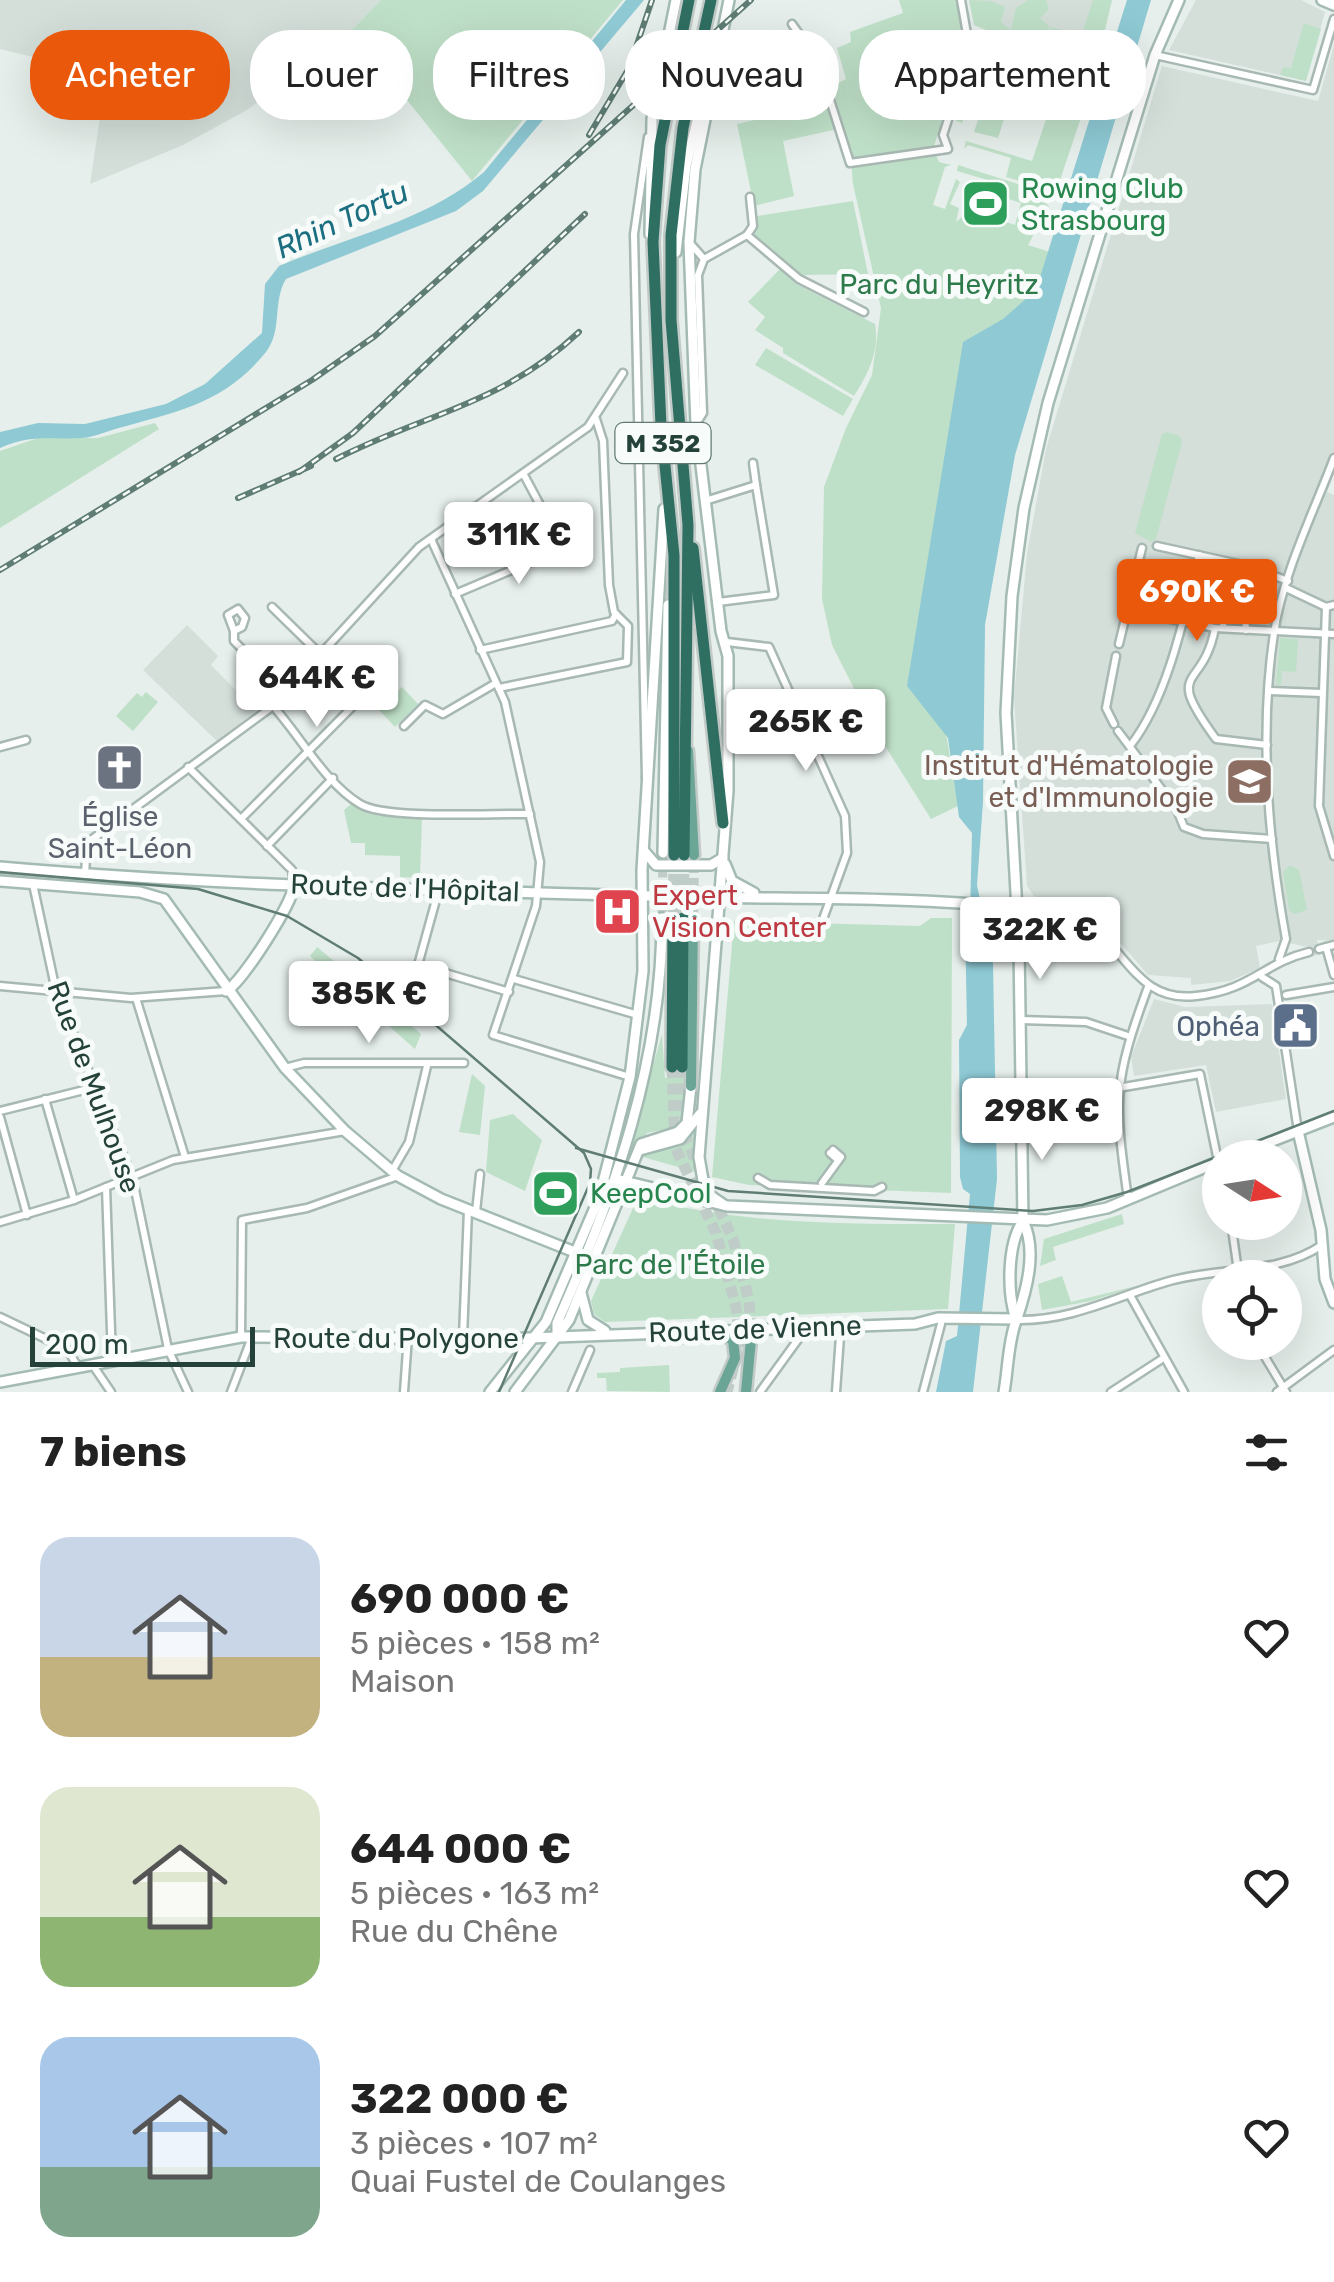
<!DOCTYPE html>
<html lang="fr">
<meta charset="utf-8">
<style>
:root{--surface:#fff;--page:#f6f6f6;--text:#222;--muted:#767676;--accent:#ea580c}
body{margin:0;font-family:Rubik,sans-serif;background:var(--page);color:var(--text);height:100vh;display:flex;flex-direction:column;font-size:38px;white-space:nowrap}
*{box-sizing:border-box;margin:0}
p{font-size:32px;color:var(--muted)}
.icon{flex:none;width:55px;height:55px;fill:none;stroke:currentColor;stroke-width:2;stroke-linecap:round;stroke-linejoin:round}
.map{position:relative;height:1392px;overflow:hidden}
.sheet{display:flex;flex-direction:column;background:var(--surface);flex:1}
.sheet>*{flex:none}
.guide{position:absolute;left:30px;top:30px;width:1275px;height:90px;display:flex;gap:20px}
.needle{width:65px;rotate:102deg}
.buttons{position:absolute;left:1202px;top:1140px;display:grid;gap:20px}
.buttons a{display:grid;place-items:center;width:100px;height:100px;border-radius:50%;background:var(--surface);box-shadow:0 10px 40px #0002;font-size:50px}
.scale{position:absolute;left:30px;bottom:25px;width:225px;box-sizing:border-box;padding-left:10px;border:5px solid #24423a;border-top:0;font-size:28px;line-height:35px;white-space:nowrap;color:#24423a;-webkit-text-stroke:8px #f7fbf9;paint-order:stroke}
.price{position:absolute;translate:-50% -85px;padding:0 22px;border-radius:10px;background:#fff;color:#222;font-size:32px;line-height:65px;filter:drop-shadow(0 2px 5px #0008)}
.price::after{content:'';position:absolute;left:50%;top:60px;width:30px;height:22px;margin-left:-15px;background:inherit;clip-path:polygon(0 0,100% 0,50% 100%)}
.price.on{background:var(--accent);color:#fff}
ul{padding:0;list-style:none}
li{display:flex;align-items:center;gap:30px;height:250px;padding:0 40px}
li span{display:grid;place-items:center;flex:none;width:280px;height:200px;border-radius:30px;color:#555}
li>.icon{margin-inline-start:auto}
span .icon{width:120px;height:120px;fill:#fffc;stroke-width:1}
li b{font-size:42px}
h2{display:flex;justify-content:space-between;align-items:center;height:120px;padding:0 40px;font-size:42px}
.tag{padding:0 35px;border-radius:40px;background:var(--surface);box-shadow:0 10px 40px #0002;font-size:35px;line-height:90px}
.tag.on{background:var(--accent);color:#fff}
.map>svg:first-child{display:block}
.built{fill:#d4dfda}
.green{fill:#bfe0c8}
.water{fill:#8ec9d4}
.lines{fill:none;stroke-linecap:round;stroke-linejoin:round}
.secondary-tunnel{stroke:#bfccc8;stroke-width:9;stroke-dasharray:9 4.5;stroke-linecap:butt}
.primary-tunnel{stroke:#bfccc8;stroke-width:10;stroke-dasharray:10 5;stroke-linecap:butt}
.highway-tunnel{stroke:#bfccc8;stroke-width:11;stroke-dasharray:11 5.5;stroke-linecap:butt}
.street-casing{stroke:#a8b8b2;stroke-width:11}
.secondary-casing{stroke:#a4bbb3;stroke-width:14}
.primary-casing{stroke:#c2cac8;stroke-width:15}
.highway-casing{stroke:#c2cac8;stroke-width:16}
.street{stroke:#fff;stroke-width:6}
.secondary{stroke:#fff;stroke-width:9}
.primary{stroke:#6aa596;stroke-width:10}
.highway{stroke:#2f6f62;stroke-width:11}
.tram{stroke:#5f7d75;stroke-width:2.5}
.rail-casing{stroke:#5f7d75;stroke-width:6}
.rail{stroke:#f7fbf9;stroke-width:2.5;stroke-dasharray:8;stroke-linecap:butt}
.labels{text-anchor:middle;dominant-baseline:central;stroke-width:10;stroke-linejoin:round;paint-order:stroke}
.shield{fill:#f7fbf9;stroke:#637a73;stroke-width:2.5}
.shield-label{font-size:25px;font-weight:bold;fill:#24423a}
.leisure-label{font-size:28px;fill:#27864d;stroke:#f7fbf9;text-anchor:start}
.park-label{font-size:28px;fill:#2d7a4b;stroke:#f7fbf9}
.education-label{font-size:28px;fill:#785e54;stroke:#f7fbf9;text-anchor:end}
.worship-label{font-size:28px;fill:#5b616d;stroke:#f7fbf9}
.street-label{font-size:28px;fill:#24423a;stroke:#f7fbf9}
.health-label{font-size:28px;fill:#be3a42;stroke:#f7fbf9;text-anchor:start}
.service-label{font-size:28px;fill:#4e5e75;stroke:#f7fbf9;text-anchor:end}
.water-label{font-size:30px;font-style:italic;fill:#1c6f80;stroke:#f7fbf9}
</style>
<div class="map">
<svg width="1334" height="1392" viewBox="0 0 1334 1392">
<rect width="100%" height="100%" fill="#e6efeb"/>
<g class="built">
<polygon points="0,0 381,0 348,34 247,110 183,145 90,184 102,104 96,84 78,68 0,49"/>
<polygon points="969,0 1112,0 1102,34 1075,57 974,25"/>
<polygon points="1196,0 1301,0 1325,12 1306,81 1169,50"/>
<polygon points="1334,45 1334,474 1327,492 1334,495 1334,941 1317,940 1320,954 1311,957 1308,947 1279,941 1256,946 1260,968 1230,981 1191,985 1191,978 1148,975 1093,911 1034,896 1027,886 1014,698 1027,554 1046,449 1162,66 1318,101"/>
<polygon points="187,625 218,656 211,665 256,711 217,741 143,670"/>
<polygon points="1154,999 1185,1007 1272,1004 1286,1099 1216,1112 1206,1065 1134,1076 1131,1057"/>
</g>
<g class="green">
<polygon points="381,0 623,0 472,181 370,54 348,34"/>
<polygon points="899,0 956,0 965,49 933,149 939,162 951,165 945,167 933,205 945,209 956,179 960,182 950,204 959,208 956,222 970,210 1015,225 1021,203 986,192 988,187 996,189 998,183 957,171 958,165 1046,193 1043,201 1049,206 1028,245 1050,252 1034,293 1003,319 907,686 946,733 958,806 931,819 875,730 832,645 822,599 824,487 846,428 872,375 881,308 853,184 850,150 832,86 846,79 837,48 851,42 850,32 903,13"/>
<polygon points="969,0 991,1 1005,7 1001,22 1011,30 1016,8 1028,0 1046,0 1049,9 1040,18 1049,26 1043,48 1050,27 1078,34 1083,31 1093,0 1112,0 1093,82 1056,192 1006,177 1011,158 968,145 964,149 966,141 1032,161 1054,96 982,69 962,123 956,121 986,30 974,25"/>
<polygon points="1304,23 1321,29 1306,81 1280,75 1283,67 1291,68"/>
<polygon points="992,77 1015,84 998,138 974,132"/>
<polygon points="815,106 832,108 838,129 783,141 794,196 754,206 737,124"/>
<polygon points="853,201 868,274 803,275 753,235 757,216"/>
<path d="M780,269l16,15 79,40c5,26 -7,50 -21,72l-71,-43v-5l-28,-18 10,-13 -17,-15z"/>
<polygon points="766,348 853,399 843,416 755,365"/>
<polygon points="155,423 159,429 0,528 0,451 38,438 98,438"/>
<polygon points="1167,432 1180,436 1182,442 1156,539 1151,542 1135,533 1162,434"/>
<polygon points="1280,638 1298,639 1296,672 1282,671 1281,685 1276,685"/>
<polygon points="402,687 418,704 395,727 379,710"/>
<polygon points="146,692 158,702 133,731 116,716 137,693 142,697"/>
<polygon points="351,804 379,816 422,817 420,878 400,877 400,856 365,855 365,843 351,843 344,810"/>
<polygon points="1290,865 1299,870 1307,910 1294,914 1289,910 1283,872"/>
<polygon points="931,918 952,918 951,1193 749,1185 712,1177 734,921 920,926"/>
<polygon points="317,947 421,1034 415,1049 310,956"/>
<polygon points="662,1034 665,1078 688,1078 687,1112 671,1128 647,1133 632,1154 628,1153"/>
<polygon points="472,1074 485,1086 480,1135 459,1132"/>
<polygon points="513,1114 542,1140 525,1191 486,1172 490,1120"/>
<polygon points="698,1125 696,1172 639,1156 681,1140"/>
<path d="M638,1197c104,28 210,27 317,27l-7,85 -343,13 -11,-8 -3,-13z"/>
<polygon points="1122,1214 1124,1224 1053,1247 1056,1260 1040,1266 1044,1239"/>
<polygon points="1062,1276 1071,1302 1140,1285 1091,1301 1042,1310 1038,1284"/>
<polygon points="669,1365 670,1392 607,1391 606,1378 597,1378 597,1373 620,1372 620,1368"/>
</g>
<g class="water">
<path d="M626,0h18l-161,191 -27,20 -170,68c-14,23 -3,51 -20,73 -42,52 -88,59 -147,76 -12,3 -24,9 -37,10 -34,2 -49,-4 -82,10v-16l38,-9 47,1 81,-20 39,-20 57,-51 3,-49 14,-18c68,-29 148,-45 205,-94z"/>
<polygon points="1127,0 1151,0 1015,455 985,625 983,802 977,885 993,964 997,1179 973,1392 936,1392 946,1341 957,1336 970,1194 963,1189 960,1177 959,1040 967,1025 965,924 970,915 972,833 959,817 948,738 907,686 963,342 1003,319 1036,290"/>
</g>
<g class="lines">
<polyline class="secondary-tunnel" points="662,918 663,853"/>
<polyline class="primary-tunnel" points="693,918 694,859"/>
<g class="highway-tunnel">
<polyline points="673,918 674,855"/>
<polyline points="683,918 684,857"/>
<polyline points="672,1067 675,1147 716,1233 736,1307 740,1341 727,1392"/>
<polyline points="682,1067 687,1142 733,1239 749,1301 752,1339"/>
</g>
<defs>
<g id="street">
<polyline points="792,24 817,59 850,163 948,149 943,135 970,51 961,0"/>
<polyline points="1155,55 1313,90 1334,19"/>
<polyline points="747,235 799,279 864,312"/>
<polyline points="747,235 753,226 750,197"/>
<polyline points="689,242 704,259"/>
<polyline points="696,424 703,413 698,275 704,259 747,235"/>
<polyline points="753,463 756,485"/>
<polyline points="524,475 563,548"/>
<polyline points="705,501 756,485 774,595 718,602"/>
<polyline points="431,539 505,702 540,862 536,906 493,1035 630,1077"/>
<polyline points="1157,546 1248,566 1288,581"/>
<polyline points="1286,588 1326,607 1334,605"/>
<polyline points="455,594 568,546"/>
<polyline points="272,607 321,655"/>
<polyline points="1326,607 1319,806 1334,856"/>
<polyline points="1127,610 1215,628 1334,634"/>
<path d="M1215,628c-12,65 -53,37 1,111l51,6"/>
<polyline points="1223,628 1224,612 1235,606 1245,614 1246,630"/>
<polyline points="234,631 228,615 238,609 245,618 242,627 234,631 234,641 286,693"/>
<polyline points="727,642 769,647 845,816 847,853 823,919"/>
<polyline points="1119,644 1142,548"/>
<polyline points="480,650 612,621 616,614"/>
<polyline points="499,688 627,662 628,626 614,612 609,585 603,441 596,419"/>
<polyline points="1270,691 1321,693"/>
<path d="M273,706c27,30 53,78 87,98 26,16 134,9 170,10"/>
<polyline points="1114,724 1106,708 1116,656"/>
<polyline points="404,726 425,705 443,714 496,683"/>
<polyline points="1118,731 1177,810 1184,827 1203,834 1272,839"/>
<path d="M1130,746c38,-48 55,-132 69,-191"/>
<polyline points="0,747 26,740"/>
<polyline points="188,767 292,870 294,885"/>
<polyline points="646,778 634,234 648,137"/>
<polyline points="241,819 362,697"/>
<polyline points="267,846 333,778"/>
<polyline points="85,874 87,843 273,706 419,547 588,427 623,373"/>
<polyline points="33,884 56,991 133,1180 168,1349 188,1392"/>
<polyline points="439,889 418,965 509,992"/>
<path d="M1017,908c23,2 47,3 68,15 42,25 52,80 111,73 56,-6 67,-33 113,-44"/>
<polyline points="1326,947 1334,975"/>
<polyline points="1319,949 1334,945"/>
<path d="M1279,959l7,-20c-18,-99 -27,-206 -12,-306 9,-60 39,-119 60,-175"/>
<polyline points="1262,977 1276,986 1298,1131"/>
<polyline points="514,979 638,1015"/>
<polyline points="0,986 131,998 226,991"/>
<polyline points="1286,995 1334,987"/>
<polyline points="136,998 185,1157"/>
<polyline points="1021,1020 1086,1022 1128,1036"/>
<polyline points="285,1068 304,1063 464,1063"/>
<polyline points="1118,1088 1200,1074 1220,1171"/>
<polyline points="45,1099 74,1200"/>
<polyline points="1023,1106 1117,1095"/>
<polyline points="0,1111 96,1087"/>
<polyline points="0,1117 27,1215"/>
<polyline points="830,1153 838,1160"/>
<polyline points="392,1171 409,1142 427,1066"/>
<polyline points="758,1178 770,1185 874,1191 882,1187"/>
<polyline points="822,1183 841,1157 833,1150"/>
<polyline points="106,1187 112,1360"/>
<path d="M1128,1199c-14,-99 -15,-117 20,-212"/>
<polyline points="476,1212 480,1174"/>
<polyline points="0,1222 74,1200 173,1160 345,1131"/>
<polyline points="1231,1222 1239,1278"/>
<polyline points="1131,1297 1184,1392"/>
<polyline points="0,1317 67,1349 78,1367"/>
<path d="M1017,1320c55,1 98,-23 149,-38 51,-16 111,-6 156,-37"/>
<polyline points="241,1337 242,1220 307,1208 398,1176"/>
<polyline points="463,1337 468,1210"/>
<polyline points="1256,1342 1286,1392"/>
<polyline points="92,1364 111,1392"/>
<polyline points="231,1392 252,1337"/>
<polyline points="404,1392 408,1336"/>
<polyline points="572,1392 590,1350"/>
<polyline points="760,1392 802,1334"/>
<polyline points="836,1392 840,1336"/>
<polyline points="923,1392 941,1324"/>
<polyline points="1111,1392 1162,1359"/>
<polyline points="1277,1392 1334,1350"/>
</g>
<g id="secondary">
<polyline points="1322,0 1334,5"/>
<polyline points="650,234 652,119 676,0"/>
<polyline points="676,252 686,166 701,105"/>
<polyline points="644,851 656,865 711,865 723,858"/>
<polyline points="663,853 668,605"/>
<polyline points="725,864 732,881 754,893"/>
<path d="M0,867c217,19 435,23 653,29 121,4 243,-1 364,12"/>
<polyline points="0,881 140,892 164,899 285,1068 345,1131 398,1176 441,1199 595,1260"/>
<path d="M226,991c15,-7 67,-88 68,-106"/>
<polyline points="1298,1131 1321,1230 1325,1279 1334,1303"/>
<polyline points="640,1150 680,1139 700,1114"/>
<polyline points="1229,1158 1334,1117"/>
<polyline points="616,1179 727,1206 1047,1220 1107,1208 1220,1161"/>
<polyline points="724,1205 705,1192 699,1157 728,791 728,656 721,631 696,424 689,242 695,169 729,0"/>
<polyline points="581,1293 588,1320 605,1331"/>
<path d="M1016,1319c-9,-26 -9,-75 7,-98"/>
<path d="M557,1337v-14c58,-130 105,-261 105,-405"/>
<polyline points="0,1382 241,1337 504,1339 915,1324 938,1318 1016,1319"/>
<polyline points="490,1392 546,1322 599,1198 630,1077 643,971 642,870 664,509"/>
<polyline points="515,1392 569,1320 641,1144 678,1132 687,1123 691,1086"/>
<path d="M1004,1392c4,-22 4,-50 12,-71 10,-29 22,-70 7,-100l-4,-275 -13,-233 6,-117 12,-88 24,-105 107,-348 24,-55"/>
</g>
<g id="primary">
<polyline points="688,751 694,855"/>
<polyline points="691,1086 693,918"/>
<polyline points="678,1331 684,1337 724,1336 733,1340 735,1358 720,1392"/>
<polyline points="746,1392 752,1329"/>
</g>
<g id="highway">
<polyline points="693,548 723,823"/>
<polyline points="674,855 674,555 661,426 653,242 660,145 689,0"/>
<polyline points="684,855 688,525 671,320 671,235 683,128 711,0"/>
<polyline points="672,1067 673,918"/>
<polyline points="682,1067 683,918"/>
</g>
</defs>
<use href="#street" class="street-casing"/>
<use href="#secondary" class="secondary-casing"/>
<use href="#primary" class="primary-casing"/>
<use href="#highway" class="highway-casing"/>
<use href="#street" class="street"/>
<use href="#secondary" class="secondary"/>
<use href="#primary" class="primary"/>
<use href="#highway" class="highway"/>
<g class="tram">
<polyline points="0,872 198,889 287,916 358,958 584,1153 591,1169 590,1183 499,1392"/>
<polyline points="576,1148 728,1191 1033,1211 1082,1205 1127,1192 1334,1111"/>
</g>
<defs>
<g id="rail">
<polyline points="589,135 629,68 652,0"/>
<path d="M336,459c90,-46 165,-54 243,-127"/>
<polyline points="299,472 353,433 585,214"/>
<polyline points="238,498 311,466"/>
<polyline points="0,570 312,380 375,336 751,0"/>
</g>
</defs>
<use href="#rail" class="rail-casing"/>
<use href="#rail" class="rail"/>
</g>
<defs>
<symbol id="stadium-square" viewBox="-11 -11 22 22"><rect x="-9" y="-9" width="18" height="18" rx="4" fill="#2e9e5b" stroke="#f7fbf9"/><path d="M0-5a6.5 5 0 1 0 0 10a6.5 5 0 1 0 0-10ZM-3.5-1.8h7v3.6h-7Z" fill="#fff"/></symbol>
<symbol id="church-square" viewBox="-11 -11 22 22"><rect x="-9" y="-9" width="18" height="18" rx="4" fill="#6b7280" stroke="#f7fbf9"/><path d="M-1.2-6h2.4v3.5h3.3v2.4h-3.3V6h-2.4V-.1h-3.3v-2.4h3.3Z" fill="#fff"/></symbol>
<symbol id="university-square" viewBox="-11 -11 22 22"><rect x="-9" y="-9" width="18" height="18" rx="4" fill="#8d6e63" stroke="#f7fbf9"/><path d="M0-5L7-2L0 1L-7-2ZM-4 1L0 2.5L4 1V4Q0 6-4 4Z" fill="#fff"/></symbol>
<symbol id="hospital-square" viewBox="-11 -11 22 22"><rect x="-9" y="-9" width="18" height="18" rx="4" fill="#e0444e" stroke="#f7fbf9"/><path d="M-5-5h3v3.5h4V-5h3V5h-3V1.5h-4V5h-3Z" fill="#fff"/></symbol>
<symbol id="civic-square" viewBox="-11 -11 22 22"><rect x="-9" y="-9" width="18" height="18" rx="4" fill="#5c6f8a" stroke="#f7fbf9"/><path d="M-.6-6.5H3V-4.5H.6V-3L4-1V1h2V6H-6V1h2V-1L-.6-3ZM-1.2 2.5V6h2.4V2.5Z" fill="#fff"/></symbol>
</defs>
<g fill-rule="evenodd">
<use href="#stadium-square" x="958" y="176" width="55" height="55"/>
<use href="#church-square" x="92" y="740" width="55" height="55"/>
<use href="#university-square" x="1222" y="754" width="55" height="55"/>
<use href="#hospital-square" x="590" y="884" width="55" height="55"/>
<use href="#civic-square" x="1268" y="998" width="55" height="55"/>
<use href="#stadium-square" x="528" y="1166" width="55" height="55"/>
</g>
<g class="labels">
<rect class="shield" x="615.5" y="423" width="95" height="40" rx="8"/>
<g class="shield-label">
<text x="663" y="443">M 352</text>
</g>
<g class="leisure-label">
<text x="1021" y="188">Rowing Club<tspan x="1021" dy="32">Strasbourg</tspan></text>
<text x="590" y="1193">KeepCool</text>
</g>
<g class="park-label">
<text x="939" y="284">Parc du Heyritz</text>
<text x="670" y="1264">Parc de l'Étoile</text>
</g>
<g class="education-label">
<text x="1214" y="765">Institut d'Hématologie<tspan x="1214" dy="32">et d'Immunologie</tspan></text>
</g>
<g class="worship-label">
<text x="120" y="816">Église<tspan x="120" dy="32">Saint-Léon</tspan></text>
</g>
<g class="street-label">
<text transform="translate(405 888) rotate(2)">Route de l'Hôpital</text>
<text transform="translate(94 1087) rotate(70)">Rue de Mulhouse</text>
<text transform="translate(755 1329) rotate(-2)">Route de Vienne</text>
<text x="396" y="1338">Route du Polygone</text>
</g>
<g class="health-label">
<text x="652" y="895">Expert<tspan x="652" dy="32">Vision Center</tspan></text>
</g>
<g class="service-label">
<text x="1260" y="1026">Ophéa</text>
</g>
<g class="water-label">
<text transform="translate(342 220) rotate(-25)">Rhin Tortu</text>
</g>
</g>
</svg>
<div class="buttons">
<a><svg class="needle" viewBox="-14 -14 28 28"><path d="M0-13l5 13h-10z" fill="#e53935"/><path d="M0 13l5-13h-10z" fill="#767676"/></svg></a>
<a><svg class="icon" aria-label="locate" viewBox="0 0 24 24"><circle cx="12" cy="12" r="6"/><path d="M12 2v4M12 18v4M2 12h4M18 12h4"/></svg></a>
</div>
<div class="scale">200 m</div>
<b class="price" style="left:519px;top:587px">311K €</b>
<b class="price on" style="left:1197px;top:644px">690K €</b>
<b class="price" style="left:317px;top:730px">644K €</b>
<b class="price" style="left:806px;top:774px">265K €</b>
<b class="price" style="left:1040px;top:982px">322K €</b>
<b class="price" style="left:369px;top:1046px">385K €</b>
<b class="price" style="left:1042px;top:1163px">298K €</b>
<div class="guide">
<a class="tag on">Acheter</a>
<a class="tag">Louer</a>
<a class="tag">Filtres</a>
<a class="tag">Nouveau</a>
<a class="tag">Appartement</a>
</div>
</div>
<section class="sheet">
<h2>7 biens<svg class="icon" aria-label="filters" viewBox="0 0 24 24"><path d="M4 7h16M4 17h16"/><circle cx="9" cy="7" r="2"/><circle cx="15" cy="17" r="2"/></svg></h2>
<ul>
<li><span style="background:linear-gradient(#c9d6e8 60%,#c2b280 0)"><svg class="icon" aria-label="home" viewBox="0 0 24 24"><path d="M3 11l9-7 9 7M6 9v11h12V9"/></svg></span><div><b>690 000 €</b><p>5 pièces · 158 m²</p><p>Maison</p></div><svg class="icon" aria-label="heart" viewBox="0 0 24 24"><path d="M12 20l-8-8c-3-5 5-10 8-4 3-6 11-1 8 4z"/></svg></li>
<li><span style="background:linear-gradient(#dfe7d0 65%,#8fb573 0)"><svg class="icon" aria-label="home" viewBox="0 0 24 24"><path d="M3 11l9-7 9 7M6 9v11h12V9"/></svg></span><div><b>644 000 €</b><p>5 pièces · 163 m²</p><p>Rue du Chêne</p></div><svg class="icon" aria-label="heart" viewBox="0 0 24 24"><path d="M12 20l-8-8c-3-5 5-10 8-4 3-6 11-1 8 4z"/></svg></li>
<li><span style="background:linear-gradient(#a9c7e8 65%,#7fa58c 0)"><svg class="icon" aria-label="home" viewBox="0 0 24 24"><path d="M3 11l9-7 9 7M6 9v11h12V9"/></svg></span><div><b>322 000 €</b><p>3 pièces · 107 m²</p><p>Quai Fustel de Coulanges</p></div><svg class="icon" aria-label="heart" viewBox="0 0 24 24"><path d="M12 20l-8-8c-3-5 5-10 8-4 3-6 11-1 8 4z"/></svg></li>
</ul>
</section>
